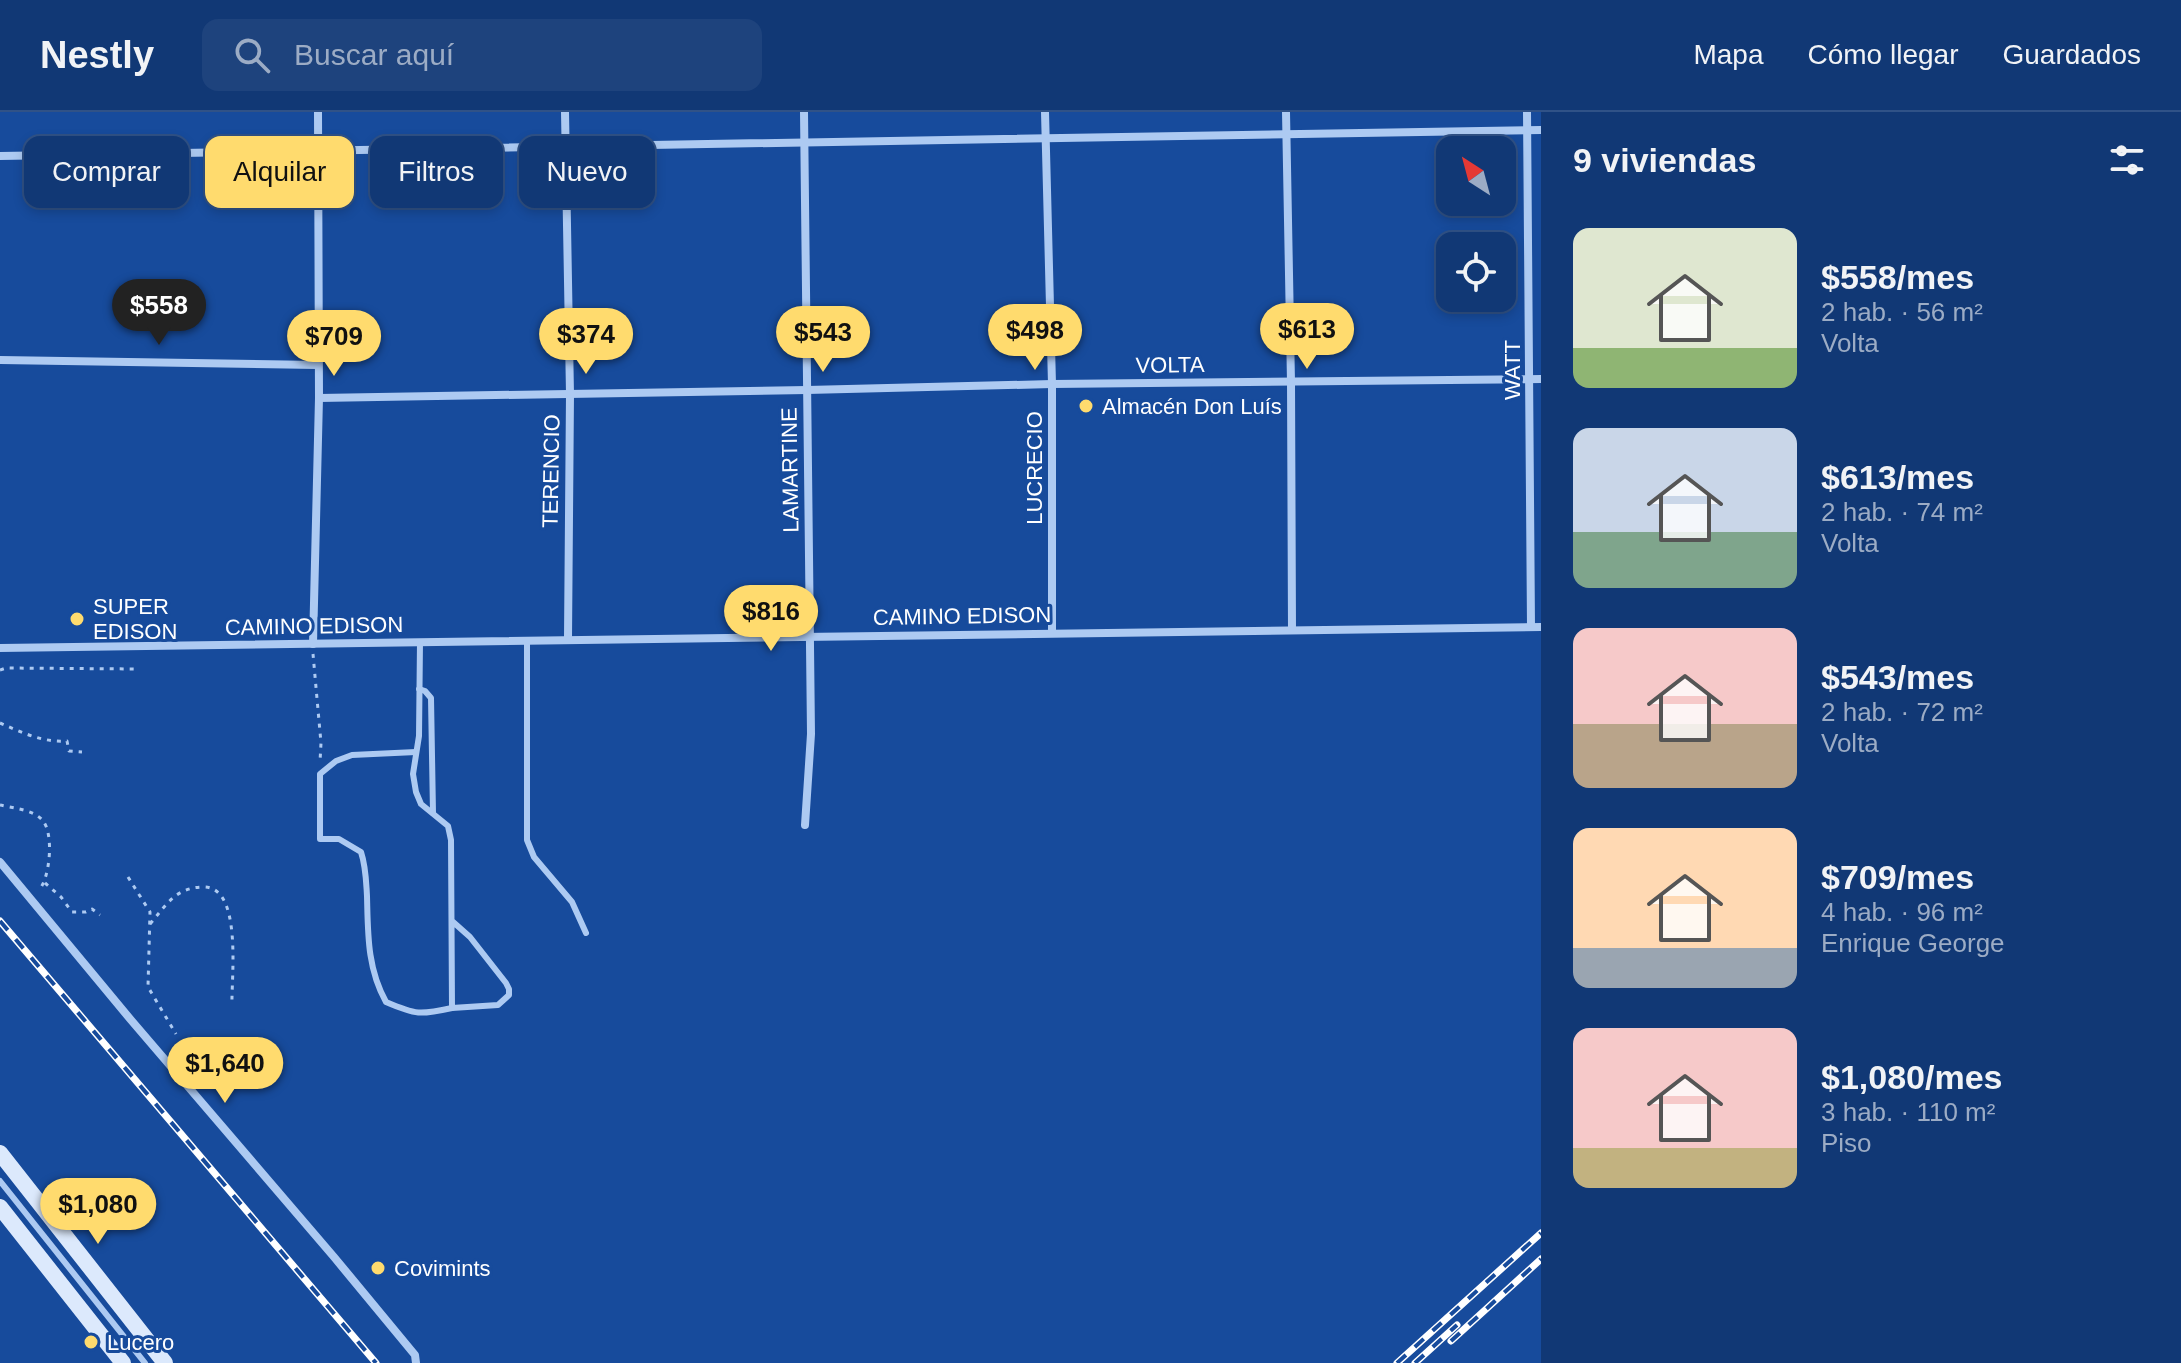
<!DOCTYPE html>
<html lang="es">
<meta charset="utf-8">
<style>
:root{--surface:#113875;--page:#1e437d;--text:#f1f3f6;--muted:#9cacc5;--line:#305287;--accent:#ffdb6e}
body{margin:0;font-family:Helvetica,sans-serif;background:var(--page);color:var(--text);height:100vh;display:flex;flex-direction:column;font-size:30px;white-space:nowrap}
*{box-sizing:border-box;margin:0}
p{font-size:26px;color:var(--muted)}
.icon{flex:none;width:44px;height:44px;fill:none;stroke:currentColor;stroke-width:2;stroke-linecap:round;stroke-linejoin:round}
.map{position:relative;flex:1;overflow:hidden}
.details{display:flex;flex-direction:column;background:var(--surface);width:640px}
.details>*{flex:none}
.top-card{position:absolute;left:24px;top:24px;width:760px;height:72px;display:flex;gap:16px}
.needle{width:52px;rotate:324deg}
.tools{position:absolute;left:1436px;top:24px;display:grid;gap:16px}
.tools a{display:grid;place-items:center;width:80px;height:80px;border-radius:16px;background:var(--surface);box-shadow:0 4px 12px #0003,0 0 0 2px var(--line);font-size:40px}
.price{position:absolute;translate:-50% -68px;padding:0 18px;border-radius:28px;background:var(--accent);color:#111;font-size:26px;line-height:52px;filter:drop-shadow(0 2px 4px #0008)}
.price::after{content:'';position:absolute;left:50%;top:48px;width:24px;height:18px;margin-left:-12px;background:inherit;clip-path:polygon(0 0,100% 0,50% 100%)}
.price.selected{background:#222;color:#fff}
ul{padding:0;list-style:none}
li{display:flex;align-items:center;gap:24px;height:200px;padding:0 32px}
li span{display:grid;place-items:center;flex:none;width:224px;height:160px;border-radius:16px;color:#555}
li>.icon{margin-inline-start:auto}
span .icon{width:96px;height:96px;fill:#fffc;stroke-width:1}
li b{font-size:34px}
h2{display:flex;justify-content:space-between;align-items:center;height:96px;padding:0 32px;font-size:34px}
.pill{padding:0 28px;border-radius:16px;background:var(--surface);box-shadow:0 4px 12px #0003,0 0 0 2px var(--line);font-size:28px;line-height:72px}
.pill.selected{background:var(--accent);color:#111}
header{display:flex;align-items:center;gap:48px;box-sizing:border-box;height:112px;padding:0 40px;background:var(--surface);border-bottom:2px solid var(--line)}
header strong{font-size:38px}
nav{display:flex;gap:44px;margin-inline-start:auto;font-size:28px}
.search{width:560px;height:72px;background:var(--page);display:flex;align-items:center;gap:20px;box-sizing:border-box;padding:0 28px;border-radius:16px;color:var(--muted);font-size:30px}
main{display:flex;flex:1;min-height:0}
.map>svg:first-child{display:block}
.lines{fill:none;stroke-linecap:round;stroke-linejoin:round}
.path{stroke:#adcaf2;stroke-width:3;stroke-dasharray:4 6;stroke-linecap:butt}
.service{stroke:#adcaf2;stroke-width:6}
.minor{stroke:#adcaf2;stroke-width:8}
.secondary{stroke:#dce9fc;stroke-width:16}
.rail-casing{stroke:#fff;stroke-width:7}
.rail{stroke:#174b9c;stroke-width:4;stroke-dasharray:12;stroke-linecap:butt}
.poi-dot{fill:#ffdb6e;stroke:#174b9c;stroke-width:3}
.labels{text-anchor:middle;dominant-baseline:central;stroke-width:6;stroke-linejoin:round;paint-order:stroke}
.street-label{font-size:22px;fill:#fff;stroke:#174b9c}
.poi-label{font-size:22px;fill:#fff;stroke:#174b9c;text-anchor:start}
</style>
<header>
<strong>Nestly</strong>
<div class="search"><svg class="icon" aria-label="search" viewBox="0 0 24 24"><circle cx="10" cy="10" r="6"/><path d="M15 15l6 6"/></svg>Buscar aquí</div>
<nav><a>Mapa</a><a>Cómo llegar</a><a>Guardados</a></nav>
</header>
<main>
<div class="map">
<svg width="1541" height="1251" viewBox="0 0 1541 1251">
<rect width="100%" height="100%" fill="#174b9c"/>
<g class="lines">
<g class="path">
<polyline points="313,542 321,631 320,650"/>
<polyline points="0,558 6,556 138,557"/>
<path d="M0,611c21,9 43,20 67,18l2,10 13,1"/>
<path d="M0,693c13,3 35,5 43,16 11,13 7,57 -4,69"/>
<polyline points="128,765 150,800 148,875 176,922"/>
<polyline points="45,771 61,785 72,800 86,800 92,797 100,803"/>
<path d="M150,812c17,-20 26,-37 54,-37 39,0 27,93 28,118"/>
</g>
<g class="service">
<polyline points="527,528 527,728 534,745 572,790 586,821"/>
<polyline points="420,530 419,624 413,662 416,680 421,692 448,714 451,728 452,896 498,893 509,883 509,877 506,871 470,825 452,809"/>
<polyline points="419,577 425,579 431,586 433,701"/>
<path d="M416,640l-64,3 -16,6 -16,13v65h19l22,13c5,15 5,28 6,44 1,37 0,72 19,106 30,13 34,13 66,6"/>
<polyline points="0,1069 145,1251"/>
</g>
<g class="minor">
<polyline points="565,0 570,282 568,527"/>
<polyline points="804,0 811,622 805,713"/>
<polyline points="1045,0 1052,272 1052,520"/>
<polyline points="1286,0 1291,270 1292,518"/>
<polyline points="1527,0 1531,515"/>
<polyline points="0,44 1541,18"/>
<polyline points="0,248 318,253"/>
<polyline points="319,286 807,278 1052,272 1541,267"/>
<polyline points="313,532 319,286 318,0"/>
<polyline points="0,536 1541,515"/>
<polyline points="0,750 131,908 334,1145 415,1243 416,1251"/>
</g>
<g class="secondary">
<polyline points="0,1041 165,1251"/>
<polyline points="0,1095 123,1251"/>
</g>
<defs>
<g id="rail">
<polyline points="0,809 376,1251"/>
<polyline points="1451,1229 1541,1147"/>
<polyline points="1397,1251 1541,1121"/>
<polyline points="1415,1251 1457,1213"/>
</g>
</defs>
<use href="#rail" class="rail-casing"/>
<use href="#rail" class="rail"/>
</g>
<g class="poi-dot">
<circle cx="1086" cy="294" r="8"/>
<circle cx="77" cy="507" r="8"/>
<circle cx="378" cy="1156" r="8"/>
<circle cx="91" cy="1230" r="8"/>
</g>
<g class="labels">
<g class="street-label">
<text transform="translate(1170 253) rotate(-1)">VOLTA</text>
<text transform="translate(1512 258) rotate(-90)">WATT</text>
<text transform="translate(1034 356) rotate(-90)">LUCRECIO</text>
<text transform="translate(790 358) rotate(-91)">LAMARTINE</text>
<text transform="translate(551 359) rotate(-89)">TERENCIO</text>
<text transform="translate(962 504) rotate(-1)">CAMINO EDISON</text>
<text transform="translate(314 514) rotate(-1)">CAMINO EDISON</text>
</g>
<g class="poi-label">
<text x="1102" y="294">Almacén Don Luís</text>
<text x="93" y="494">SUPER<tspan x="93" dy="25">EDISON</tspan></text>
<text x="394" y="1156">Covimints</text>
<text x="107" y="1230">Lucero</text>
</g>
</g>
</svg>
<div class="tools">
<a><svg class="needle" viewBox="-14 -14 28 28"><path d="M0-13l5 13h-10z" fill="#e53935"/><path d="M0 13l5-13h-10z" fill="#9cacc5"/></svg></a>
<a><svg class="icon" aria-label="locate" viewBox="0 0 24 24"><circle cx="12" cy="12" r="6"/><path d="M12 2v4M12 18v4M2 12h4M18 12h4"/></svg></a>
</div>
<b class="price selected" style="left:159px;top:235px">$558</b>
<b class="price" style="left:1307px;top:259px">$613</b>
<b class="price" style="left:1035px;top:260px">$498</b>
<b class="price" style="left:823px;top:262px">$543</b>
<b class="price" style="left:586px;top:264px">$374</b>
<b class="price" style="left:334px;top:266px">$709</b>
<b class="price" style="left:771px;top:541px">$816</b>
<b class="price" style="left:225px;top:993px">$1,640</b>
<b class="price" style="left:98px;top:1134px">$1,080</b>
<div class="top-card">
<a class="pill">Comprar</a>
<a class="pill selected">Alquilar</a>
<a class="pill">Filtros</a>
<a class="pill">Nuevo</a>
</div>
</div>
<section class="details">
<h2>9 viviendas<svg class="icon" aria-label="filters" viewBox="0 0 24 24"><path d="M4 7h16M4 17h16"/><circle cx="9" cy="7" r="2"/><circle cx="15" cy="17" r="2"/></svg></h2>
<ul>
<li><span style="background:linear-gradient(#dfe7d0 75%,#8fb573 0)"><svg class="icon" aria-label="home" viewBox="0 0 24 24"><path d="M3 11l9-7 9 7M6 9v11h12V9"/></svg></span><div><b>$558/mes</b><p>2 hab. · 56 m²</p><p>Volta</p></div></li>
<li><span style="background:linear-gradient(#c9d6e8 65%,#7fa58c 0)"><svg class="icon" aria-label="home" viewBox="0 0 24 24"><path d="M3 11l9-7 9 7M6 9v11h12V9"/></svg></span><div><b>$613/mes</b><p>2 hab. · 74 m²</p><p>Volta</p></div></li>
<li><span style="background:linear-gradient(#f6c9c9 60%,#b9a48a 0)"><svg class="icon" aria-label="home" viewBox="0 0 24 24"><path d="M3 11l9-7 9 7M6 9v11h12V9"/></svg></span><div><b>$543/mes</b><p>2 hab. · 72 m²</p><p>Volta</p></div></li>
<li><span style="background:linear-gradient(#ffd9b3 75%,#9aa5b1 0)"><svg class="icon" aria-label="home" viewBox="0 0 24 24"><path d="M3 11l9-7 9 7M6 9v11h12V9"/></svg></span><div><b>$709/mes</b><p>4 hab. · 96 m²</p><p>Enrique George</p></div></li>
<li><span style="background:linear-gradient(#f6c9c9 75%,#c2b280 0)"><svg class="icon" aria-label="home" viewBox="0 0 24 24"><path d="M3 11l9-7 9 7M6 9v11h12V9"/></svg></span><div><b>$1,080/mes</b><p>3 hab. · 110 m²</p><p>Piso</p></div></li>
</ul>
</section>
</main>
